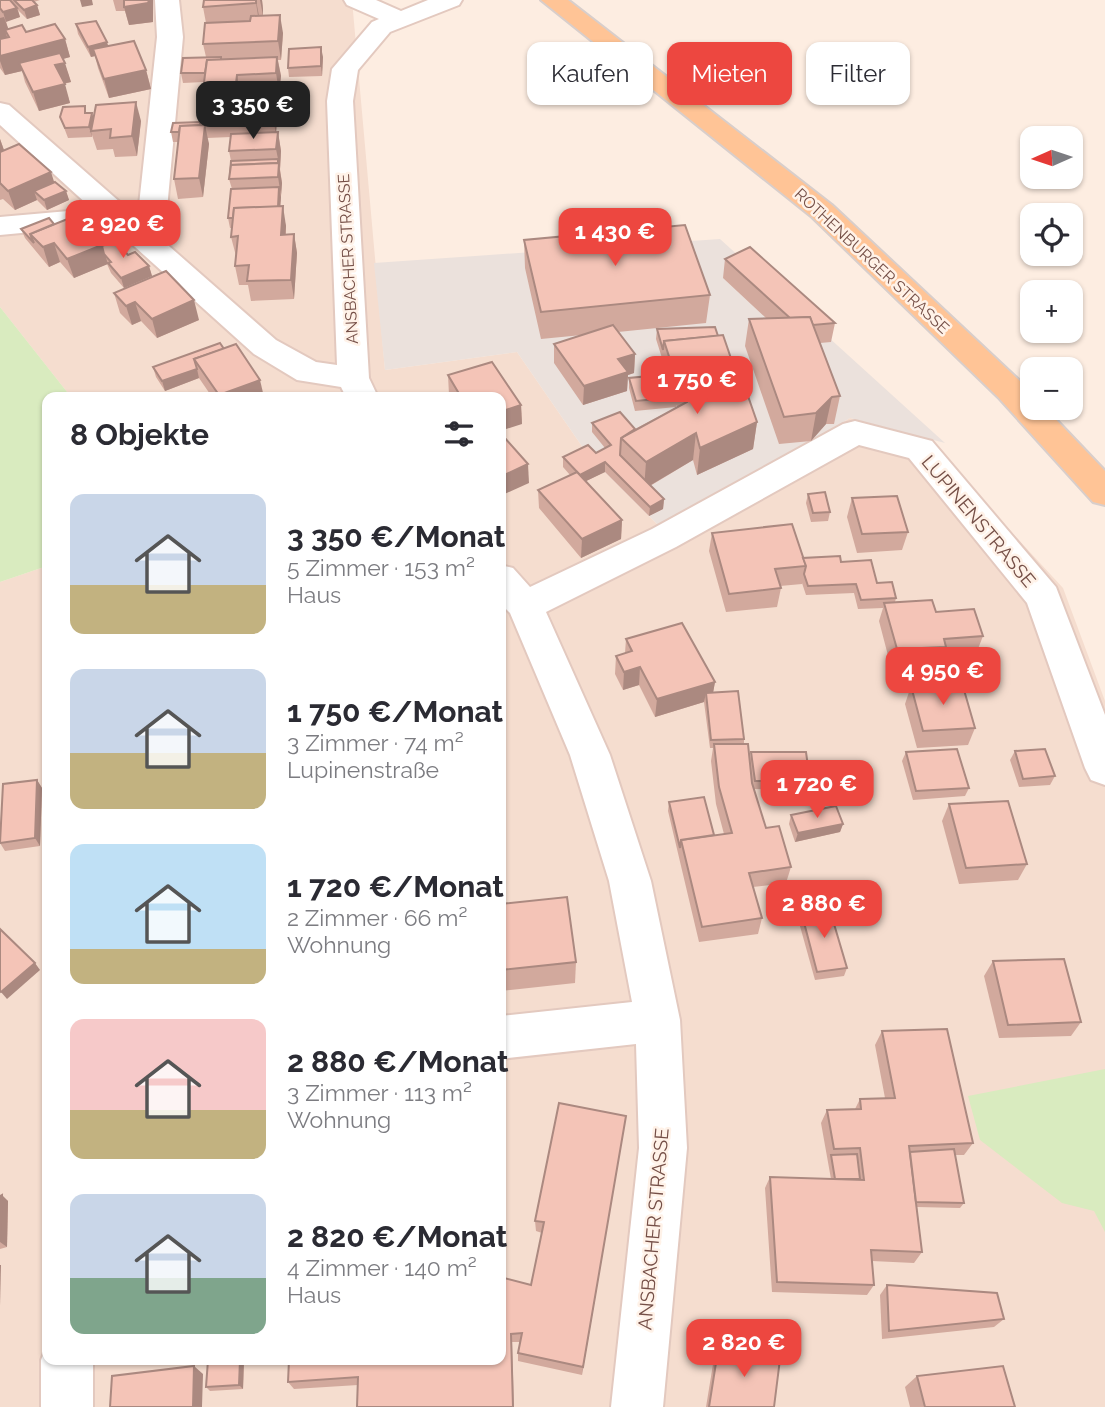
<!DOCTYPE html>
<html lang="de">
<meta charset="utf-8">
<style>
:root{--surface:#fff;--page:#f2f2f3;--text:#2b2b33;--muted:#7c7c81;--accent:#ed4740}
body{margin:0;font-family:Raleway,sans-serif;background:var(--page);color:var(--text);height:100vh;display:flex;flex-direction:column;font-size:26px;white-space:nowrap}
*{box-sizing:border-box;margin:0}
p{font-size:23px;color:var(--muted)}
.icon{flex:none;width:38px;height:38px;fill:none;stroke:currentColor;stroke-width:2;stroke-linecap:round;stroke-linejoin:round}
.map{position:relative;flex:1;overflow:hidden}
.panel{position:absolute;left:42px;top:392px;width:464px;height:973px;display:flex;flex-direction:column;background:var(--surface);border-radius:14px;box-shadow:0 2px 5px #0004}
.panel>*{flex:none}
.banner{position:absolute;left:527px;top:42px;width:472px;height:63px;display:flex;gap:14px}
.needle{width:46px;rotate:267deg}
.buttons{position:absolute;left:1020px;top:126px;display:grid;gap:14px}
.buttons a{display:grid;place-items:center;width:63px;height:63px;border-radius:14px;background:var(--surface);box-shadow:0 2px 5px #0004;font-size:35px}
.price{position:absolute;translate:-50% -60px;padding:0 16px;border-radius:14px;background:var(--accent);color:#fff;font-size:23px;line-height:46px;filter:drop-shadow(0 2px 4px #0008)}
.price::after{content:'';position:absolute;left:50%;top:42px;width:21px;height:16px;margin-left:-10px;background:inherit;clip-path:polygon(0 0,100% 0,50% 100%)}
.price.current{background:#222;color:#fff}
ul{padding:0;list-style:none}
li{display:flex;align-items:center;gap:21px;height:175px;padding:0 28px}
li span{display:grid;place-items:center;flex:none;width:196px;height:140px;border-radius:14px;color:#555}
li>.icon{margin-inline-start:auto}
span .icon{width:84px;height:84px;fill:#fffc;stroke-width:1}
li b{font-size:30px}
h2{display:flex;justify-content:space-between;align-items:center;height:84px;padding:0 28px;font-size:30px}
.chip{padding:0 24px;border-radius:14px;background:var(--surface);box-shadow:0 2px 5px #0004;font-size:24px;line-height:63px}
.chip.current{background:var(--accent);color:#fff}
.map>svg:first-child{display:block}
.residential{fill:#f5ddcf}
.industrial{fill:#ebe1dc}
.green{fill:#d9ebbf}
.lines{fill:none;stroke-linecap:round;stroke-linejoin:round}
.minor-casing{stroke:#e3c9bf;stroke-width:4}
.major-casing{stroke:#d8cecb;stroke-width:4}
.minor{fill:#fff;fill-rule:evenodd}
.major{fill:#ffc496;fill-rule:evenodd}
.wall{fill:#d2a99d}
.shaded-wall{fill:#ab8980}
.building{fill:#f4c4b7;stroke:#ab8980;stroke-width:2}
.labels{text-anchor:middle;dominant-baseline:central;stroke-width:5;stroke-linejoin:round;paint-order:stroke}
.far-street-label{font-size:16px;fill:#754f47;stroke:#fff2e8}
.street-label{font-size:19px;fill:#754f47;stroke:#fff2e8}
</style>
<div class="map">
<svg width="1105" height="1407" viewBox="0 0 1105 1407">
<rect width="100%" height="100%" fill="#fdede1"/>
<polygon class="residential" points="0,0 352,0 385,370 517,352 588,455 661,528 850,418 925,438 1063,588 1105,701 1105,1407 0,1407 0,582 47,566 47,1360 500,1360 500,397 71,397 0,307"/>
<polygon class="industrial" points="720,239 945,443 850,418 661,528 588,455 517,352 385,370 374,263"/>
<g class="green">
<polygon points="0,307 71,397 47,397 47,566 0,582"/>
<polygon points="1105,1069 1105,1232 1094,1211 1062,1203 980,1140 968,1096"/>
</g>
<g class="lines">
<defs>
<g id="minor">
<polygon points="155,0 179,0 183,37 167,209 163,215 145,225 276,340 316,362 337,365 327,101 332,69 372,22 379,19 347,5 344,0 376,0 401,11 428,0 462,0 459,5 390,32 358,70 353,101 369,378 378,397 346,397 341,387 297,380 254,354 105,220 85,227 0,235 0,217 80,210 89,206 0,125 0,103 9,105 129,210 139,205 157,37"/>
<polygon points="855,421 932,441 1056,587 1105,715 1105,785 1091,780 1085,768 1027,603 909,458 859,445 676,547 546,612 610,755 651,881 680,1020 687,1148 663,1407 611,1407 639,1148 636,1044 500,1059 500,1016 632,1002 609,881 570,755 510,613 500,603 500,565 513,568 530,587 652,529 843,424"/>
<polygon points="47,1345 47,1360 93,1360 93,1407 41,1407 41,1360"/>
</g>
<polygon id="major" points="541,0 568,0 832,205 1020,381 1032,394 1032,408 1045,408 1105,471 1105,505 1093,502 998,397 812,217"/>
</defs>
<use href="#minor" class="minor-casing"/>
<use href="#major" class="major-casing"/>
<use href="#minor" class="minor"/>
<use href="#major" class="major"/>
</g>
<g class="wall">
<polygon points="0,0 40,0 34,2 37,5 40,15 27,19 18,10 20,17 6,21 8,29 65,39 70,57 63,59 71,82 64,84 70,103 39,111 25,82 22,71 5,75 0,68"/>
<polygon points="113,0 153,0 153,22 129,25 125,11 116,11"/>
<polygon points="204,0 262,0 263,9 263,15 283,33 281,60 278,60 281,76 279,92 240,94 240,99 255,100 274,99 277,118 276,132 278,132 281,151 280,169 282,183 280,207 286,226 286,235 294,234 297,253 294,299 251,301 248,285 239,285 235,266 236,256 231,237 232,228 230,228 228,218 232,189 229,179 231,161 229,151 231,137 207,138 209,144 203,197 178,199 174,179 178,142 173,142 171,132 200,122 199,119 204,82 183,83 181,73 206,57 203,44 206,23 203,7"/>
<polygon points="76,24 146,70 151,89 109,98 98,68 95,56 91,57 78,34"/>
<polygon points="323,57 322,76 289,77 288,68"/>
<polygon points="87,113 92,113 93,118 141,121 137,156 115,157 113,149 97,150 92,135 92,137 68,138 60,117"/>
<polygon points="0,139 4,150 54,182 66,191 69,200 47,210 37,200 15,210 3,199 0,200"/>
<polygon points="54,224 102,246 128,255 149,266 152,276 124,288 111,273 107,264 74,278 60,262 49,267 25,238 21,229"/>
<polygon points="524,240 710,295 706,323 618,332 635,354 634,373 628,375 627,391 583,405 554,363 554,344 582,335 541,339 525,268"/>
<polygon points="725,259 835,323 831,342 820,343 840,396 834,424 826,424 811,441 779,444 745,346 749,319 766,318 723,278"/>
<polygon points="114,293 199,320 157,338 141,321 132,325 120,313"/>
<polygon points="657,329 718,336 757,422 753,449 697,475 693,460 650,486 664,499 663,509 649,516 605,472 586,481 622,520 621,539 581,558 539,508 538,490 570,475 563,467 563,457 596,453 605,448 592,432 592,423 635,429 677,407 676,405 676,407 635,411 629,388 629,378 667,374 656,339"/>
<polygon points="220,343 264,397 212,397 199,378 165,391 156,377 153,367"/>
<polygon points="448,375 521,405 522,424 500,397 451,397 449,395"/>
<polygon points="808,494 830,512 828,521 811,522 806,503"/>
<polygon points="852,498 908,532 902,550 857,553 847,517"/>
<polygon points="712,533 803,558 841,562 877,583 896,598 895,602 936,612 983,636 976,654 942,656 939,664 891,667 879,621 883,608 858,609 854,593 806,595 802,583 802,584 780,586 781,588 777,607 726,612 709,551"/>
<polygon points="626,639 715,682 713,692 744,739 744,744 750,759 751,752 810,781 808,790 754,789 766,828 791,867 786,883 753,887 762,918 758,934 699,942 668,811 669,802 714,835 724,834 716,804 711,761 713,748 710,748 704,702 655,717 639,685 623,690 615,674 616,656 625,653"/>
<polygon points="911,686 975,728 968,745 917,748 905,704"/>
<polygon points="1015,751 1055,776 1050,785 1019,787 1010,760"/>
<polygon points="906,752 969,788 965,796 913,800 902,761"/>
<polygon points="37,780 42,788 40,846 5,851 0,843"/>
<polygon points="949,804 1027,864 1018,880 959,884 942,821"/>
<polygon points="791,815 843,824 840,832 795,842 789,824"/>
<polygon points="500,904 576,962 575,983 500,991"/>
<polygon points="801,911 847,968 844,976 815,980 798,919"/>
<polygon points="993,961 1081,1022 1071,1036 999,1038 984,976"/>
<polygon points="882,1031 973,1143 964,1155 955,1155 964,1203 960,1208 917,1207 922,1252 914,1263 872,1261 874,1285 867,1295 772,1292 765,1188 770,1177 831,1179 821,1123 827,1110 855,1109 860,1099 885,1098 875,1045"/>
<polygon points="624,1128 582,1375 518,1361 518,1353 520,1342 512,1342 514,1407 357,1407 358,1385 294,1389 288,1382 500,1360 531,1285 542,1233 536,1231 535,1221"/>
<polygon points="0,1196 8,1201 7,1247 0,1249"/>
<polygon points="887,1285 1004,1319 994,1327 882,1339 880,1295"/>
<polygon points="719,1344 774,1407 706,1407 715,1352"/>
<polygon points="208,1360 244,1360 243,1389 210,1391 206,1387"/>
<polygon points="917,1376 1015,1407 910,1407 905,1387"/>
</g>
<g class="shaded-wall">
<polygon points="80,0 92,0 93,5 82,7"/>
<polygon points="149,0 153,0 153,22 129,25 124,7"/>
<polygon points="256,0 259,16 259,22 256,3"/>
<polygon points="260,0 262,0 263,9 263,16"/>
<polygon points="37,5 40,15 27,19 24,10"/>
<polygon points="17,8 20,17 6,22 3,12"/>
<polygon points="280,15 283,33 281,60 278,41"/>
<polygon points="4,17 11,36 5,30 7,37 0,39 0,18"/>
<polygon points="65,39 70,57 23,70 19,63 22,71 5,75 0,61 0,56"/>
<polygon points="107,42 110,52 93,49 95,56 91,57 88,47"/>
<polygon points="321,47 323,57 322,76 321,66"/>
<polygon points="277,57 281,76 279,92 276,73"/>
<polygon points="65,63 71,82 61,84 55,65"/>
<polygon points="146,70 151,89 109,98 104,79"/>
<polygon points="237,75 240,94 239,110 234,100"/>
<polygon points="65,84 70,103 39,111 33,92"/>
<polygon points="274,99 277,118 276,135 273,116"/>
<polygon points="136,102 141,121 137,156 132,136"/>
<polygon points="92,113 95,123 91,131 92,137 89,127"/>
<polygon points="205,125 209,144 203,197 199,178"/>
<polygon points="278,132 281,151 280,169 276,149"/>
<polygon points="0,139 6,156 0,158"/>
<polygon points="278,159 282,183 281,196 278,177"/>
<polygon points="51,172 57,191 34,191 37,200 15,210 8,191"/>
<polygon points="279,187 281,197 279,226 277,216"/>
<polygon points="66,191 69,200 47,210 44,200"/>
<polygon points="283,206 286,226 284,254 281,235"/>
<polygon points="294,234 297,253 294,299 291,280"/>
<polygon points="54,243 60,262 49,267 43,247"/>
<polygon points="102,245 108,264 74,278 67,259"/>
<polygon points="149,266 152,276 124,288 121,278"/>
<polygon points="194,300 199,320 157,338 152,319"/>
<polygon points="135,302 141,321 132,325 126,306"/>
<polygon points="635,354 634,373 628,375 627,391 583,405 584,386 618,359"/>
<polygon points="197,369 199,378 165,391 162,381"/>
<polygon points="260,380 264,397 219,397 219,395"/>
<polygon points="832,397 826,424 811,441 816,413"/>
<polygon points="521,405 522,424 500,431 500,412"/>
<polygon points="757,422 753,449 697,475 700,448"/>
<polygon points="696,433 693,460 644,489 646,462"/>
<polygon points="605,462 605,472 580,484 580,475"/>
<polygon points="528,464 529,483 500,496 500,477"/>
<polygon points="664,499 663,509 649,516 650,507"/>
<polygon points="622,520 621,539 581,558 582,539"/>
<polygon points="640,667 639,685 623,690 624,672"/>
<polygon points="715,682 712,699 706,693 704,702 655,717 657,699"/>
<polygon points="37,780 42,788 40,846 35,838"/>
<polygon points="843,824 840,832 795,842 798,833"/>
<polygon points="35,963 40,970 7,999 1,992"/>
<polygon points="626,1116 624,1128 582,1375 583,1367"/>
<polygon points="2,1195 8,1201 7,1247 0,1242"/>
<polygon points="0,1265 1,1265 0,1306"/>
<polygon points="240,1360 244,1360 243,1389 239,1385"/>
<polygon points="194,1366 203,1374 202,1407 193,1407"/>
</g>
<g class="building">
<polygon points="0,0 10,0 17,8 3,12 0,8"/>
<polygon points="14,0 32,0 37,5 24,10"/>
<polygon points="124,0 149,0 148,3 124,7"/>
<polygon points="204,0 256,0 256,3 203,7"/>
<polygon points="280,15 278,41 203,44 205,23 250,21 251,16"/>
<polygon points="96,21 107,42 88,47 76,24"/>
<polygon points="55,24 65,39 0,56 0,39 9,37 5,30 22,25 26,32"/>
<polygon points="134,41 146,70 104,79 93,49"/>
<polygon points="321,47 321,66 288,68 289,49"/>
<polygon points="60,53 65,63 55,65 65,84 33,92 19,63"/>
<polygon points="221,57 221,60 207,60 205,73 181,73 183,58"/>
<polygon points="277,57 276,73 237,75 234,100 274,99 273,116 199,119 207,60"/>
<polygon points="255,98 255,100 237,100 237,99"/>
<polygon points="136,102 132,136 110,138 111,129 91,131 96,105"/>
<polygon points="85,106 85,113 92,113 89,127 65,128 60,117 63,107"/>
<polygon points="200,122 200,125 180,126 179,132 171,132 173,123"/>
<polygon points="205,125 199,178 174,179 180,126"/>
<polygon points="278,132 276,149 229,151 231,134"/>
<polygon points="19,144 51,172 8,191 0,183 0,152"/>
<polygon points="278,159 278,163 231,165 230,175 231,161"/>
<polygon points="279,163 278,177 229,179 231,165"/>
<polygon points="55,182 66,191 44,200 34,191"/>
<polygon points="279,187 278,207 234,208 233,218 228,218 231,189"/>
<polygon points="283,206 281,235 294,234 291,280 247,281 249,265 235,266 238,236 231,237 234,208"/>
<polygon points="75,216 102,245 67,259 54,243 43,247 30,234"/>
<polygon points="49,218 54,224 30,234 34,243 21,229"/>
<polygon points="685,225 710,295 541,312 524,240"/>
<polygon points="115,240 128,255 135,252 149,266 121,278 108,263 111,262 104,254 102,246"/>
<polygon points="750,247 835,323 813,325 810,317 790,318 725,259"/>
<polygon points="166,271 194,300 152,319 135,302 126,306 114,293"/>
<polygon points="810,317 840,396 832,397 816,413 784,417 749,319"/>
<polygon points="613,325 635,354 618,359 628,372 584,386 554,344"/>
<polygon points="715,327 718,336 664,341 663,350 657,329"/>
<polygon points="723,335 736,373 680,379 679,387 664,341"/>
<polygon points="220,343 224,349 194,359 197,369 162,381 153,367"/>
<polygon points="236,344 260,380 219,395 194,359"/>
<polygon points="492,362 521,405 500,412 500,397 461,397 448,375"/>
<polygon points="740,373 757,422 700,448 696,433 646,462 621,438 687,402 680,379"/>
<polygon points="670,374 677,397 636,401 629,378"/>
<polygon points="620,412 635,429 621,438 620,455 664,499 650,507 605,462 580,475 563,457 588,445 596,453 611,445 592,423"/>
<polygon points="503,436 528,464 500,477 500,437"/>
<polygon points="577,472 622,520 582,539 538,490"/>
<polygon points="825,492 830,512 813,513 808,494"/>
<polygon points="897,496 908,532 862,534 852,498"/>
<polygon points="792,524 806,566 775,569 781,588 729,594 712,533"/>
<polygon points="840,556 841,562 871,560 877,583 892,582 896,598 861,600 856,584 808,586 804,574 806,566 803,558"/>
<polygon points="932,600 936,612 974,609 983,636 944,639 946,647 897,649 884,603"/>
<polygon points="682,623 715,682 657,699 640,667 624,672 616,656 632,651 626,639"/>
<polygon points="962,683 975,728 923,731 911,686"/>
<polygon points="738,691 744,739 711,740 706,693"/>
<polygon points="714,744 748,744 752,783 766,828 779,826 791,867 749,873 762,918 702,927 681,840 732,833 719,787"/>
<polygon points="957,749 969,788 916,791 906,752"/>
<polygon points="1045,749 1055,776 1023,779 1015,751"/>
<polygon points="751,752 806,752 810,781 755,781"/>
<polygon points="37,780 35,838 0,843 3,784"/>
<polygon points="704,797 714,835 681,840 680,848 669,802"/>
<polygon points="1008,801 1027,864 966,868 949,804"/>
<polygon points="836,806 843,824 798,833 791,815"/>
<polygon points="567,897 576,962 500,970 500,904"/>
<polygon points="829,907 847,968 817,972 801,911"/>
<polygon points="0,929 35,963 1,992 0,991"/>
<polygon points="1064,959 1081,1022 1008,1025 993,961"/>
<polygon points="947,1029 973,1143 909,1146 922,1252 871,1250 874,1285 777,1282 770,1177 864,1180 860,1148 834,1149 827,1110 861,1109 860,1099 895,1098 882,1031"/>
<polygon points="559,1103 626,1116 583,1367 518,1353 522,1333 511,1334 513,1407 357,1407 358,1377 288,1382 289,1360 500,1360 500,1277 531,1285 544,1222 535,1221"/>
<polygon points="954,1149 964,1203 916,1202 910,1152"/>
<polygon points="857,1154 860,1179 835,1179 831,1155"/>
<polygon points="2,1195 0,1242 0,1196"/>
<polygon points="887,1285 997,1293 1004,1319 889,1331"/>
<polygon points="719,1344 780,1359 774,1407 709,1407"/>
<polygon points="208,1360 240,1360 239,1385 206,1387"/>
<polygon points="194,1366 193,1407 110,1407 112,1376"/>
<polygon points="1003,1366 1015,1407 925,1407 917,1376"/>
</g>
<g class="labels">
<g class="far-street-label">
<text transform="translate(348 259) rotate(-93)">ANSBACHER STRASSE</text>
<text transform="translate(872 261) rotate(43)">ROTHENBURGER STRASSE</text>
</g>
<g class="street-label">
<text transform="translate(979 521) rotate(50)">LUPINENSTRASSE</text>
<text transform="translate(653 1229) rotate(-85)">ANSBACHER STRASSE</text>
</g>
</g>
</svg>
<div class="buttons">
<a><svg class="needle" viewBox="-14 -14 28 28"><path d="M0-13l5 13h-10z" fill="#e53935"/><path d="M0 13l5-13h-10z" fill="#7c7c81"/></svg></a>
<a><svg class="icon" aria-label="locate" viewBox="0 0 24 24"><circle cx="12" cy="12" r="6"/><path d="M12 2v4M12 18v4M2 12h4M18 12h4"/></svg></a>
<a>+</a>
<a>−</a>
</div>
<b class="price current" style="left:253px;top:141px">3 350 €</b>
<b class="price" style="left:123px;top:260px">2 920 €</b>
<b class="price" style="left:615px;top:268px">1 430 €</b>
<b class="price" style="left:697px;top:416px">1 750 €</b>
<b class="price" style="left:943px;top:707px">4 950 €</b>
<b class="price" style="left:817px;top:820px">1 720 €</b>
<b class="price" style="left:824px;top:940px">2 880 €</b>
<b class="price" style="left:744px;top:1379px">2 820 €</b>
<div class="banner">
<a class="chip">Kaufen</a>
<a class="chip current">Mieten</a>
<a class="chip">Filter</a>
</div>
<section class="panel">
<h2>8 Objekte<svg class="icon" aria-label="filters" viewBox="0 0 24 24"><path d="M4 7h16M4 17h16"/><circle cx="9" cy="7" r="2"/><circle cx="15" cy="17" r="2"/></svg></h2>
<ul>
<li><span style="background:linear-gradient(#c9d6e8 65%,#c2b280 0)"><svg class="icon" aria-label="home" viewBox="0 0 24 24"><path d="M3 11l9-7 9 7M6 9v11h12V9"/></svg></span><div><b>3 350 €/Monat</b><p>5 Zimmer · 153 m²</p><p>Haus</p></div></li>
<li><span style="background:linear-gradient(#c9d6e8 60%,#c2b280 0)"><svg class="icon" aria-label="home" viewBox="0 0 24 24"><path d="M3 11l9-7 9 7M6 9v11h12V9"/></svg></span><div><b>1 750 €/Monat</b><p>3 Zimmer · 74 m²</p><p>Lupinenstraße</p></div></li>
<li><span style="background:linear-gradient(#bfe0f5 75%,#c2b280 0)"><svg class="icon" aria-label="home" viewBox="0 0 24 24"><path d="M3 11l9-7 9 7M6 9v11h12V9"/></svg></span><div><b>1 720 €/Monat</b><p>2 Zimmer · 66 m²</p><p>Wohnung</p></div></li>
<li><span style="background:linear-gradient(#f6c9c9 65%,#c2b280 0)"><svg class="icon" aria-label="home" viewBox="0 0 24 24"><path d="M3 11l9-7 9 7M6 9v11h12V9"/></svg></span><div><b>2 880 €/Monat</b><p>3 Zimmer · 113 m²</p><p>Wohnung</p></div></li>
<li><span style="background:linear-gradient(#c9d6e8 60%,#7fa58c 0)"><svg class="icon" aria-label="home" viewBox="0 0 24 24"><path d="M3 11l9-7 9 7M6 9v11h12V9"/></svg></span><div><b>2 820 €/Monat</b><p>4 Zimmer · 140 m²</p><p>Haus</p></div></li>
</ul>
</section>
</div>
